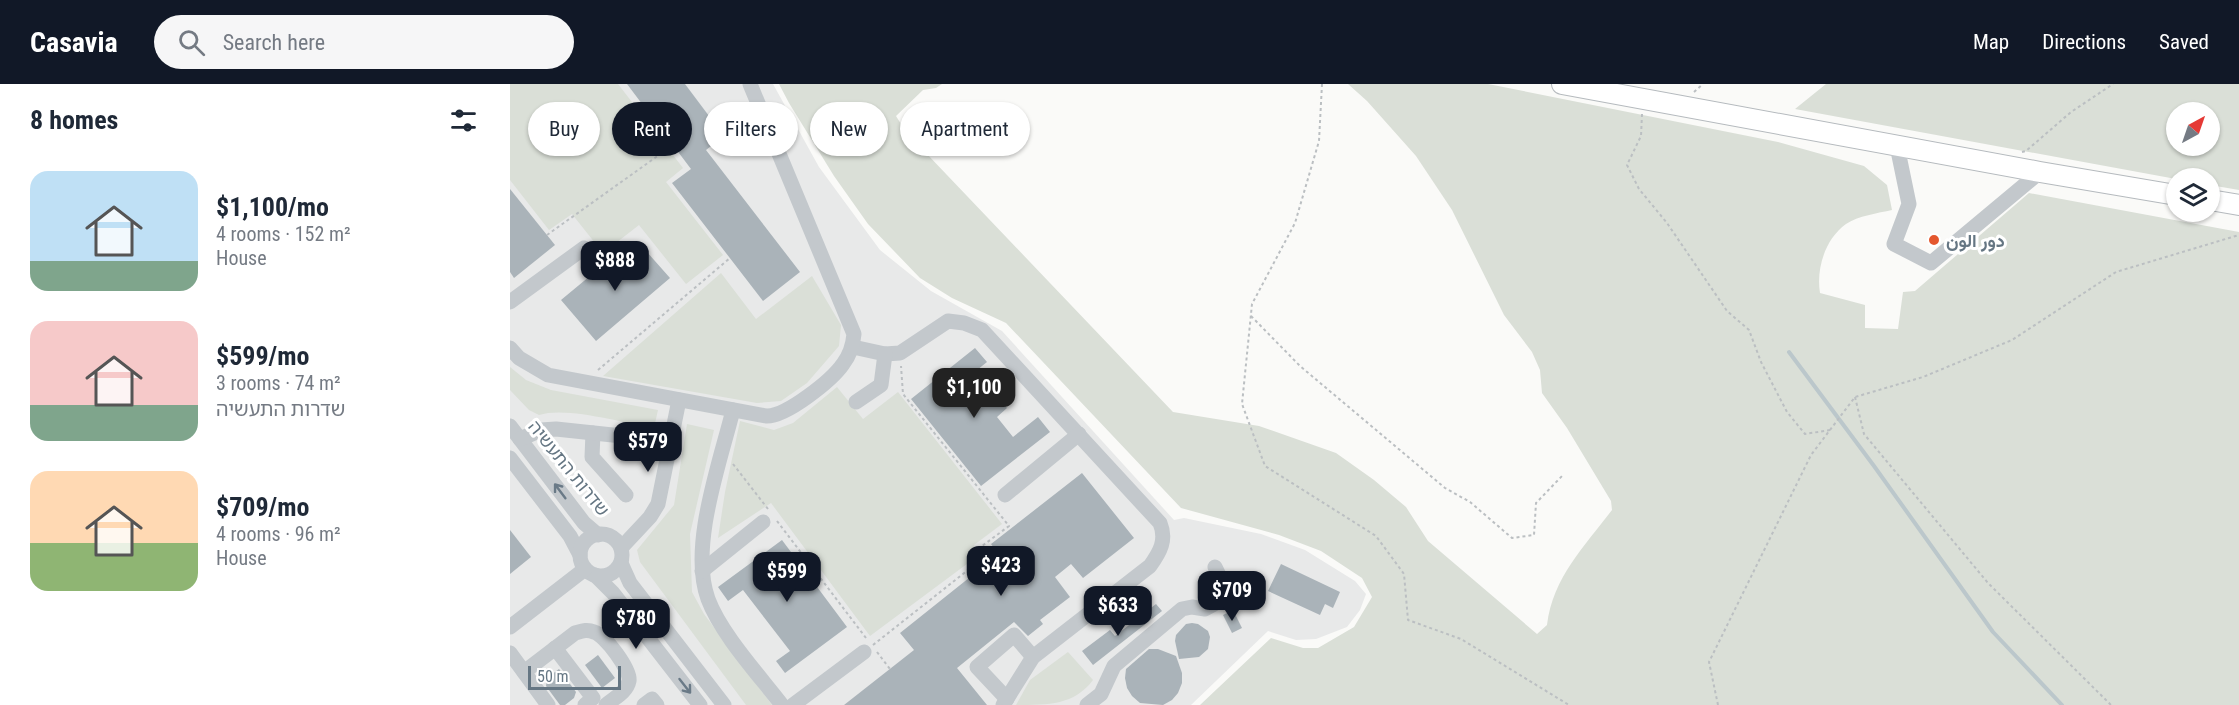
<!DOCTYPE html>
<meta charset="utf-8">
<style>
:root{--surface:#fff;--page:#f6f6f7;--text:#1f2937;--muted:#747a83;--accent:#111827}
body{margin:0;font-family:"Roboto Condensed",Vazirmatn,"Noto Sans Hebrew",sans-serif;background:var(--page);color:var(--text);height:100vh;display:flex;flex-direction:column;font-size:22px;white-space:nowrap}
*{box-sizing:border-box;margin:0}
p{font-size:20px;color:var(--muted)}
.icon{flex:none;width:33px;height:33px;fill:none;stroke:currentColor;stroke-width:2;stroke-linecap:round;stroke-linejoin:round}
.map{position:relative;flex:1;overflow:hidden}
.details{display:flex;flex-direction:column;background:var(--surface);width:510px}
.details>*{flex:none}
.banner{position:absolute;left:18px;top:18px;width:570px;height:54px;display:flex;gap:12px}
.needle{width:39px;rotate:40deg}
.buttons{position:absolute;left:1656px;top:18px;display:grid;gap:12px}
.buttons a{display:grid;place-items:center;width:54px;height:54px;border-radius:50%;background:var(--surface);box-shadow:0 2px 4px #0004;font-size:30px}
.scale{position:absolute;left:18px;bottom:15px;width:93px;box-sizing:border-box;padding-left:6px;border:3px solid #657683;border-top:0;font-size:16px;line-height:21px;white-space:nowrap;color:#657683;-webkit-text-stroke:4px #fff;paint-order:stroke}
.price{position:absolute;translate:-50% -51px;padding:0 14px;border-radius:12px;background:var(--accent);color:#fff;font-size:20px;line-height:39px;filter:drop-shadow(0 2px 3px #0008)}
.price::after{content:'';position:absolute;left:50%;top:36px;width:18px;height:14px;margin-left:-9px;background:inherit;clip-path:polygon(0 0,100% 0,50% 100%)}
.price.current{background:#222;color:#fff}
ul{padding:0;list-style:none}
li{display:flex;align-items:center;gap:18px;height:150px;padding:0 30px}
li span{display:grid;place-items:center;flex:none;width:168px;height:120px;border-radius:18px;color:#555}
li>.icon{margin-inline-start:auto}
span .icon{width:72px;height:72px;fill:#fffc;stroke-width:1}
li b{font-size:26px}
h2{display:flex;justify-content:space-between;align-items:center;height:72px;padding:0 30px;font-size:26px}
.tag{padding:0 21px;border-radius:27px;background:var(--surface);box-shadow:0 2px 4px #0004;font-size:21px;line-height:54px}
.tag.current{background:var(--accent);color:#fff}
header{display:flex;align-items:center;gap:36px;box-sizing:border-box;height:84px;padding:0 30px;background:var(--accent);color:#fff}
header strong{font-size:28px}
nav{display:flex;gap:33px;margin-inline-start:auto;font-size:21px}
.search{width:420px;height:54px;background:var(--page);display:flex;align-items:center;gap:15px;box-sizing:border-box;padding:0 21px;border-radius:33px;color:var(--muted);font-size:22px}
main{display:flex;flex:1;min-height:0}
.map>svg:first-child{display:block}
.built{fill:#e8e9e9}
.green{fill:#dadfd7;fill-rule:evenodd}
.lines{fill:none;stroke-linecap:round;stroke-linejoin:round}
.stream{stroke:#bbc7cb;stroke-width:4}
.building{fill:#aab3b9}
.major-casing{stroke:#b5babe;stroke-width:22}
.path{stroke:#bbbfc2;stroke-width:2;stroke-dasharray:3 3;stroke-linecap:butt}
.minor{stroke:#c3c8cc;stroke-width:15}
.major{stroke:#fff;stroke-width:20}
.oneway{stroke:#6a7a87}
.poi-dot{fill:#e4572e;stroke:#fff;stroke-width:2}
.labels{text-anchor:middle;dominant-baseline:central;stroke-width:6;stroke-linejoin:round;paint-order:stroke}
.poi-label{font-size:18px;font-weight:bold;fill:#657683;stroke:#fff;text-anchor:start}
.street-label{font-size:18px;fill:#657683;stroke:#fff}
</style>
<header>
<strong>Casavia</strong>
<div class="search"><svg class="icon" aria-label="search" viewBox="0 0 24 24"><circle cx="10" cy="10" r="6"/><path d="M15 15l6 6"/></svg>Search here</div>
<nav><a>Map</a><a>Directions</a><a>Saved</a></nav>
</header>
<main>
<section class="details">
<h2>8 homes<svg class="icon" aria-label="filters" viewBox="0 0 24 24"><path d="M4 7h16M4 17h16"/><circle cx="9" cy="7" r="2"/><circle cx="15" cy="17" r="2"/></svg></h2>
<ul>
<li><span style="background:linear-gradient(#bfe0f5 75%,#7fa58c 0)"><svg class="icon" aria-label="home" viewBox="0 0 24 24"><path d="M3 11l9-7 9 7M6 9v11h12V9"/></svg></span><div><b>$1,100/mo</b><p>4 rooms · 152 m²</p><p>House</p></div></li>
<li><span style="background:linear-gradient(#f6c9c9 70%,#7fa58c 0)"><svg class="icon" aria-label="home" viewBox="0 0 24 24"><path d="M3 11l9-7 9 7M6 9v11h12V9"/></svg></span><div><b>$599/mo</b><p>3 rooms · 74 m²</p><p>שדרות התעשיה</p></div></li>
<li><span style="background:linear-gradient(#ffd9b3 60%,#8fb573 0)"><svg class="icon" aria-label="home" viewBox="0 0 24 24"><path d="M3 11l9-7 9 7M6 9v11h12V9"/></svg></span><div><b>$709/mo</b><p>4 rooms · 96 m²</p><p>House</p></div></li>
</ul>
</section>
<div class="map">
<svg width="1729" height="621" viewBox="0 0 1729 621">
<rect width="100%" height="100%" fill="#fafaf8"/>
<polygon class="built" points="0,0 263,0 309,83 370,166 421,207 492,247 664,436 674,434 751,450 795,466 845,497 856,510 850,526 837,543 806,555 786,556 758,547 681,621 0,621"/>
<g class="green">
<polygon points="0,0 108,0 173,84 156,98 213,171 176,200 129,141 93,169 62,130 39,146 0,96"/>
<path d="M269,0h163l-6,4 -13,2 -27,26 10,16 267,280 86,14 77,27 38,27 32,27 22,34 109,93 10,-9c6,-48 37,-78 65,-115l-1,-9 -44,-73 -25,-35 -2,-23 -8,-18 -28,-37 -52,-105 -36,-54 -49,-55 -19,-17h140l290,58 86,24 23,19 5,25c-14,3 -34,6 -46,14 -21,15 -30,45 -26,69l45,12v23l33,1 5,-37 12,-1 114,-98 210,39v473h-1039l71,-67 32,10h15l36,-21 18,-30 -10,-19 -41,-27 -42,-16 -98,-27 -175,-185 -54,-25 -32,-20 -52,-54 -34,-48 -45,-73z"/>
<path d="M1316,0h413v106l-29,-5v-7l-34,1 -381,-70zM1666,28h34v34h-34z"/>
<polygon points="211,189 246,235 302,192 331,241 329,262 297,299 271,317 247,319 93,292"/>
<path d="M0,283l16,13 25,10 107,20 -4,18c-30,-5 -88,-22 -115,-13l-10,-5 -19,-20z"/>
<polygon points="327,303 353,335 388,308 492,440 464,461 469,471 360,552 261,419 208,454 215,408 230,337 264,346 283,339"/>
<polygon points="177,340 204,346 180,450 182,508 194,530 262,621 236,621 130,478 127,466 164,421"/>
<path d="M558,568l25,28c-19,25 -44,25 -77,25l14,-25z"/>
</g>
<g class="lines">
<polyline class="stream" points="1279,268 1364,382 1483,548 1552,621"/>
</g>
<g class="building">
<polygon points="117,0 175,0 214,52 196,66 290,188 253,217 162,99 181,85"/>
<polygon points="0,105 45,161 4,194 0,188"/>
<polygon points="129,159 160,194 86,257 51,216 86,187 90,192"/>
<polygon points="465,264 477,278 467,286 497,324 487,333 503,353 528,333 540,348 471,402 401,315"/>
<polygon points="572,389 624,454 573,494 561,480 545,493 560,513 530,536 533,540 518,552 504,538 447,584 477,621 334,621 404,566 390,549 489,470 481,460"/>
<polygon points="0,446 21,473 0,490"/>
<polygon points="272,456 337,543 275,589 266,577 280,567 233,506 218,517 208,503"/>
<polygon points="771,480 830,508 823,524 815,520 810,531 758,507"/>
<polygon points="646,520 652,527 583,581 572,567 600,546 605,552"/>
<polygon points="723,526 732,544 722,549 713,531"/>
<polygon points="682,539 688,540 698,547 700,553 698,565 689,573 669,575 665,557 666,551 676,540"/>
<polygon points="639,565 648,565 666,572 672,589 672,599 668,609 662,616 653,621 630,619 622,612 617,604 615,594 616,585"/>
<polygon points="88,571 105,594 92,604 75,581"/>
<polygon points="49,585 66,608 64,614 55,621 50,621 36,602 37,594"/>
</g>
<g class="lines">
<defs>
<g id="major">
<polyline points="1052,0 1530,88 1666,111"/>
<polyline points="1700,116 1729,121"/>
</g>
</defs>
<use href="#major" class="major-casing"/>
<g class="path">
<polyline points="812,0 809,57 785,139 742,220 732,320 755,382 866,452 894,490 898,536 951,555 1059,621"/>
<polyline points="1184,8 1193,0"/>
<polyline points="1132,30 1131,52 1117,81 1129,105 1157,139 1217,227 1239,246 1251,278 1277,328 1295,350 1320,346"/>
<polyline points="1512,68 1516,67 1561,28 1603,0"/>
<polyline points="37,151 163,61"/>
<polyline points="741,232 790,282 935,404 960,418 1002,454 1024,451 1026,419 1053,391"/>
<polyline points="88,286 220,174"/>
<polyline points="1345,313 1354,350 1478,499 1601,621"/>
<polyline points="223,380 258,425"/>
<polyline points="267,437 356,554"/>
<polyline points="363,561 477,471 468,465 499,442 393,310 391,282"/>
<polyline points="367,568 380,585"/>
<polyline points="1208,621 1199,578 1301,371 1345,313 1413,293 1502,256 1606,188 1729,151"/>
</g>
<g class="minor">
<polyline points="1387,62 1399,120 1384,160 1421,179 1530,88"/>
<polyline points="0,218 74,164"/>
<path d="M343,263l32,7 15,-1 48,-32 16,2 18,7 178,193c7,17 0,29 -10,43l-117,91 -30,48"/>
<path d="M0,264l9,10 29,17 218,41c20,1 66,-36 77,-52 7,-9 10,-19 11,-30l-104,-250"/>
<polyline points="346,318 371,301 375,270"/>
<path d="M223,326c-13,53 -44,137 -25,189 13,35 51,76 74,106"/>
<polyline points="0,342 74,439 88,451"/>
<polyline points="83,349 82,373 116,411"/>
<polyline points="10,355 31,346 46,345 131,354 160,363"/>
<polyline points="0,374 60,452 70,471"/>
<polyline points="495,411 569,350"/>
<circle cx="91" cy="471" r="21"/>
<polyline points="111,464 140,433 148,420 169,316"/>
<polyline points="111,479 120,499 214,621"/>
<polyline points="192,487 253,438"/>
<polyline points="85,491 103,509 190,621"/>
<polyline points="0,543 75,485"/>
<polyline points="45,564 83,614 75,621"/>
<polyline points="0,569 38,621"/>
<path d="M14,588l51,-39c7,-2 12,-4 19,-1 11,3 37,38 35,49 -2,11 -15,17 -23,24"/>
<polyline points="497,615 467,583 504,551 523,573"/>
<polyline points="134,621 142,615 147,621"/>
<polyline points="283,621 354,568"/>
<polyline points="577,621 591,610 604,582 672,525 682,523 695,525 719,512 705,483"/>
</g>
<use href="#major" class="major"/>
</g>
<defs><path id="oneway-shaft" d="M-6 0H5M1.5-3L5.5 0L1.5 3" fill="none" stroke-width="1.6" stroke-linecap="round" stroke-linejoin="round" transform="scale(1.5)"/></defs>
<g class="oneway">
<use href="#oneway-shaft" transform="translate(50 407) rotate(-127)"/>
<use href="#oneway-shaft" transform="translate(175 602) rotate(52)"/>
</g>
<circle class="poi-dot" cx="1424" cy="156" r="6"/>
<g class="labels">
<g class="poi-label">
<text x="1436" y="156">دور الون</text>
</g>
<g class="street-label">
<text transform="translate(59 384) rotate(51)">שדרות התעשיה</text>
</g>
</g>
</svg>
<div class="buttons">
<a><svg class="needle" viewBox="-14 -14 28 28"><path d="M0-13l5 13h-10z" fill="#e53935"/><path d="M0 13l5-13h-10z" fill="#747a83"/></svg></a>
<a><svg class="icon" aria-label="layers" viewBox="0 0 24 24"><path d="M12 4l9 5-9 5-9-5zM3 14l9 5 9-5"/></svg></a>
</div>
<div class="scale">50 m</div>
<b class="price" style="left:105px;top:208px">$888</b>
<b class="price current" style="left:464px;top:335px">$1,100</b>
<b class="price" style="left:138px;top:389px">$579</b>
<b class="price" style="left:491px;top:513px">$423</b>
<b class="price" style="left:277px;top:519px">$599</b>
<b class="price" style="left:722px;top:538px">$709</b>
<b class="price" style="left:608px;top:553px">$633</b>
<b class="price" style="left:126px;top:566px">$780</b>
<div class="banner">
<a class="tag">Buy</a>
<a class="tag current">Rent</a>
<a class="tag">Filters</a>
<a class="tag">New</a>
<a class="tag">Apartment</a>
</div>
</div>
</main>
